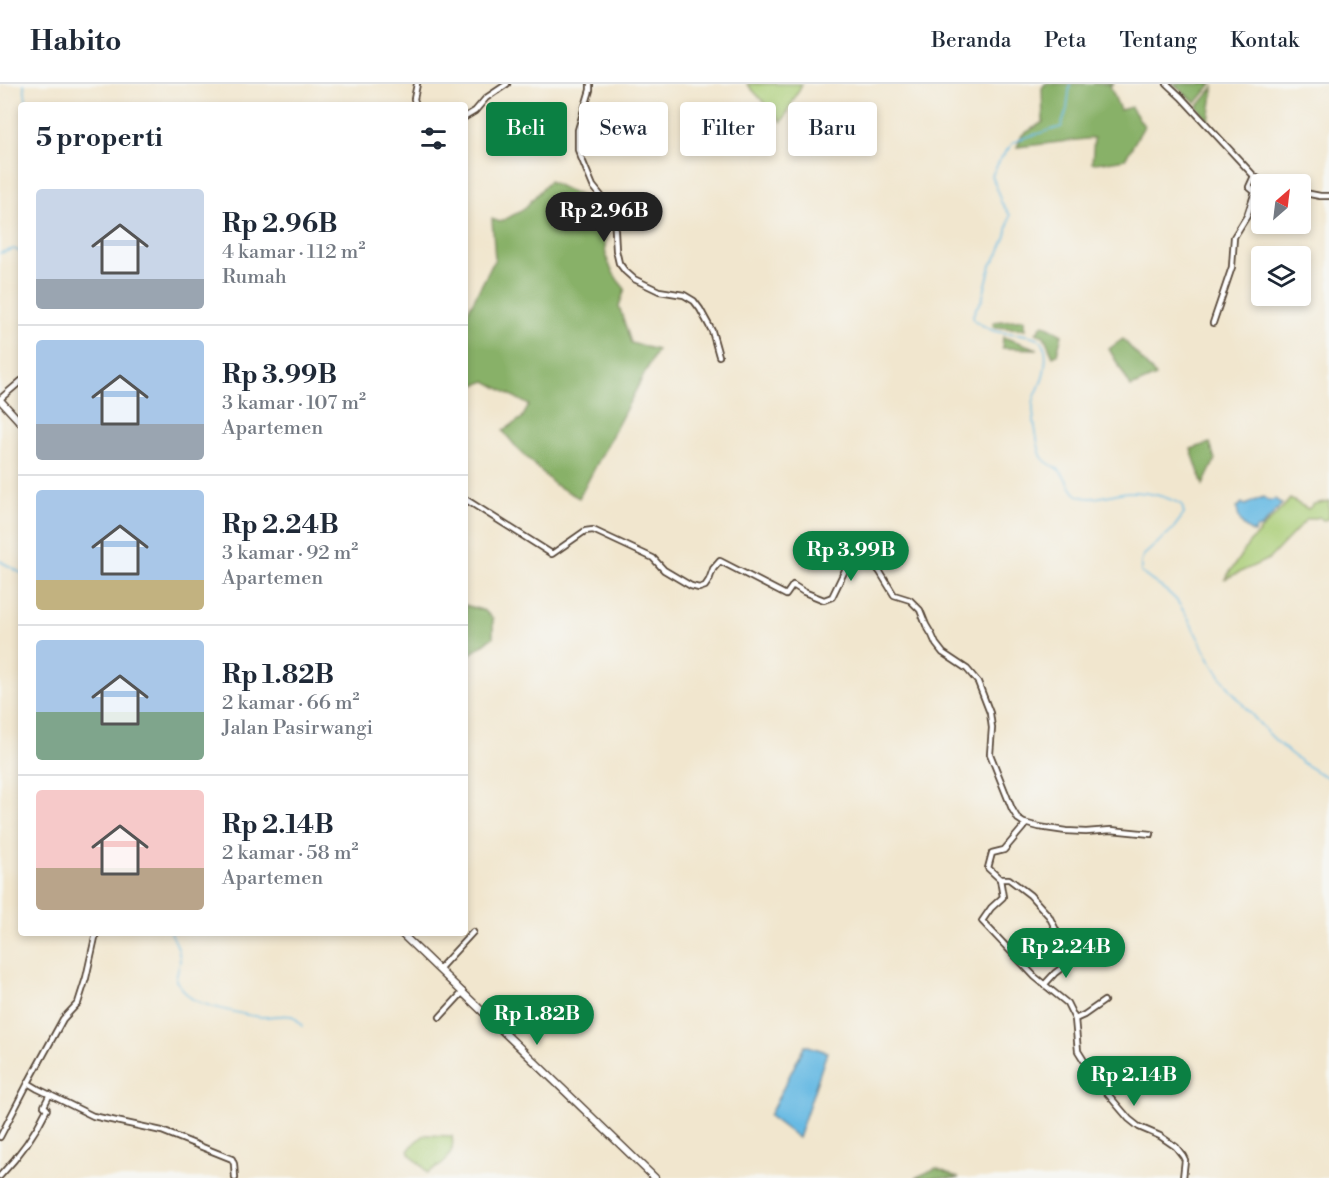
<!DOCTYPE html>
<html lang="id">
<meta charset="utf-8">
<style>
:root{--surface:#fff;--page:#f6f6f7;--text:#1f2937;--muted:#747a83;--line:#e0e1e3;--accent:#0b8043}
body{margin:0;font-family:"Libre Bodoni",serif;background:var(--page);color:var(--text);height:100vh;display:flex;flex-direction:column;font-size:22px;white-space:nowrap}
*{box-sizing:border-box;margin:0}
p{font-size:20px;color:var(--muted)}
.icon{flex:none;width:33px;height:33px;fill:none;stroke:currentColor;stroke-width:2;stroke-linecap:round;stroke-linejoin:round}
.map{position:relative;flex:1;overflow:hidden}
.sheet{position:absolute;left:18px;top:18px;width:450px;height:834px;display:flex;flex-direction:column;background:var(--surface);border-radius:6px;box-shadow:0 3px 9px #0003}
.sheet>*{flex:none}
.banner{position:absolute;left:486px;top:18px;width:570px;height:54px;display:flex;gap:12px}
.needle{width:39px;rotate:28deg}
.buttons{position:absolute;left:1251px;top:90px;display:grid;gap:12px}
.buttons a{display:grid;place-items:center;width:60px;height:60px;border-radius:6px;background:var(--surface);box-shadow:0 3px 9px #0003;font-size:30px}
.price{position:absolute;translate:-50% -51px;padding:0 14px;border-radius:21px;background:var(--accent);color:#fff;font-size:20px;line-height:39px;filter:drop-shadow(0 2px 3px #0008)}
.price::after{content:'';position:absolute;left:50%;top:36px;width:18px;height:14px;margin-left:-9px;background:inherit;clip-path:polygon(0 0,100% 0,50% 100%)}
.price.selected{background:#222;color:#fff}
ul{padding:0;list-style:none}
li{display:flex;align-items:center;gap:18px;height:150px;padding:0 18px}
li+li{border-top:2px solid var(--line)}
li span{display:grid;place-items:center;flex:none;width:168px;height:120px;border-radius:6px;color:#555}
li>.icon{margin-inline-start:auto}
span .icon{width:72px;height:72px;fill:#fffc;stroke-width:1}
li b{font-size:26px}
h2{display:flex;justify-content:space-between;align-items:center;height:72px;padding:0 18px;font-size:26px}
.pill{padding:0 21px;border-radius:6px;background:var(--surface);box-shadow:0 3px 9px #0003;font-size:21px;line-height:54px}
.pill.selected{background:var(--accent);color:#fff}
header{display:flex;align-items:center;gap:36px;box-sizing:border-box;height:84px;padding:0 30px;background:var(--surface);border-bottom:2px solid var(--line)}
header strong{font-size:28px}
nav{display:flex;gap:33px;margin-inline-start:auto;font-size:21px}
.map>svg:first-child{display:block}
.green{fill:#abce78;stroke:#737c4b;stroke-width:1.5}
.forest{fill:#88b168;stroke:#626e43;stroke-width:1.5}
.water{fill:#67bae3;stroke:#517280;stroke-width:1.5}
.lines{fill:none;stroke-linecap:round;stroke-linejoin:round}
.stream{stroke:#67bae3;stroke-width:1.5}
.minor-casing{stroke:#564638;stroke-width:8}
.tertiary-casing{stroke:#564638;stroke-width:9}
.minor{stroke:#fff;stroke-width:4.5}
.tertiary{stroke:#fff;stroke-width:6}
</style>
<header>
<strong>Habito</strong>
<nav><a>Beranda</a><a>Peta</a><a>Tentang</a><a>Kontak</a></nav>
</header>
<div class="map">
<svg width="1329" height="1094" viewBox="0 0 1329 1094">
<rect width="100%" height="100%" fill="#f6f6f2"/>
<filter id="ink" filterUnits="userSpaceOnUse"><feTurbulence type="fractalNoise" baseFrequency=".0167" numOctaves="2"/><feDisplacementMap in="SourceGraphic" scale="12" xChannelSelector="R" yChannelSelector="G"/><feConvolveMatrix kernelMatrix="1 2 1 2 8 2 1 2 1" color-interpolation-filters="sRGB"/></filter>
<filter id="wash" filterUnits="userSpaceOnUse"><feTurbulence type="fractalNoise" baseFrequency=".008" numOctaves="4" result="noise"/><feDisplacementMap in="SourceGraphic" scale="24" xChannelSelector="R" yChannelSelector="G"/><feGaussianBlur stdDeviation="1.35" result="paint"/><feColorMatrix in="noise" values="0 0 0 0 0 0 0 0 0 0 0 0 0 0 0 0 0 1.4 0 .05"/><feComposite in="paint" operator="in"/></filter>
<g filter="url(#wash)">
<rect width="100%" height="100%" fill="#f1e6ce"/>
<g class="green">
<polygon points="747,0 802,0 782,38"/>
<polygon points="1290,415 1308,425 1314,420 1329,417 1329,435 1323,436 1319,433 1306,436 1269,475 1225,495 1249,459 1285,421"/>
<path d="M425,1051l27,1c4,20 -9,29 -25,37 -5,-10 -14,-13 -19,-22l7,-9z"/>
</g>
<g class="forest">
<polygon points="1045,0 1113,0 1110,2 1120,26 1131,23 1144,42 1125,75 1107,78 1092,79 1094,54 1017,63 1022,51 1043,38 1042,4"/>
<polygon points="1173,0 1212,0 1196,19"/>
<polygon points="1214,3 1209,37 1197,23"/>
<path d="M549,97l58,28c-3,35 -7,52 18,80l-6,17 12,37 26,7 -78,148 -24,-13 -38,-37 -14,-17 19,-13 7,-13 -43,-24 -14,5 -4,18 -3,2v-89l30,-58 -3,-40 8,3 23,-12z"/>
<polygon points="1024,235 1025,245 993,243 994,238"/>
<polygon points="1043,240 1062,250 1057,270 1053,272 1044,252 1036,249"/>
<polygon points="1003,253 1038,265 1002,264"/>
<polygon points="1123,255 1156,292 1131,303 1109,265"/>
<polygon points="1210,359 1215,376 1203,401 1191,365"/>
<polygon points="465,521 485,527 493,535 493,553 465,574"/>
<polygon points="936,1084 959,1094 915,1094"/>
</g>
<g class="water">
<path d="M1263,413l6,4 6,-2 7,5 -21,24 -5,1 -2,4c-13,-7 -15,-11 -17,-25l5,-5 3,2z"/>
<polygon points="805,961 827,968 798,1054 769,1032"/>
</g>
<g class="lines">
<g class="stream">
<polyline points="24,0 26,16 30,21"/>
<path d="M1070,0l-3,25 -6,18 -38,11 -10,5 -12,15 -9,17 9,27 9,13 -4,21 -8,19 -7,10 -9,35 -6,8 -3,7 1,5c6,4 13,9 20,11 12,3 36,2 45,8 11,7 6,33 2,43 -2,7 -7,14 -8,22 -1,7 5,47 9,53 4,7 13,9 18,14 6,6 10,18 16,23 13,10 39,-2 53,-2 18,0 37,4 53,13l2,9 -12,16 -28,25 -3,7v10c11,11 27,17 36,29 13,18 21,38 32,57 7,13 17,26 27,38 25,31 55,65 93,82"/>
<polyline points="0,169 14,165 21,168"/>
<polyline points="0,477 21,489"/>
<path d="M171,849c5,9 9,18 9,28 -1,7 -4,13 -4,20 5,5 10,14 15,17 9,7 61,19 73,19 8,0 20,-3 28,-1 4,2 7,6 10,10"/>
</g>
</g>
</g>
<g filter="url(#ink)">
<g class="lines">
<defs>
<g id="minor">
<polyline points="590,0 590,6 578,46 578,66 593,102 614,128 616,166 619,179 625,187 634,195 659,207 684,211 694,217 700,225 712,247 719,272"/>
<polyline points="1167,0 1181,13 1254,92 1266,100"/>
<polyline points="416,21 414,15 417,0"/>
<polyline points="465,33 475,27 486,14 507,0"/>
<polyline points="1300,108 1320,112 1329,112"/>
<polyline points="1213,239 1232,183 1234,153 1247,132 1255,108 1249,103 1254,92"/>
<polyline points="0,315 21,297"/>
<polyline points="465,415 552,470 585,447 593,446 653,474 664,486 691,502 699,504 705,502 709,496 713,485 720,477 786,511 793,501 804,508 824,516 832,513 847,482 851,476 856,473 865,474 873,479 880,488 894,511 910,516 920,526 926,541 932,551 936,560 943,569 967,585 978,598 990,629 992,644 990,670 1012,725 1018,735 1024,739 1039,743 1066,747 1086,748 1111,746 1151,750"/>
<polyline points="1026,740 1004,766 992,769 988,784 1000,795 1003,813 991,824 982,837 1035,893 1067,919 1075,935 1078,967 1088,983 1100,1001 1129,1035 1139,1043 1160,1052 1176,1063 1183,1072 1185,1076 1183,1094"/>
<polyline points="1000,795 1009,795 1030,811 1049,832 1056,846"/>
<polyline points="96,849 86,894 78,919 63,935 28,999 38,1005 93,1032 162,1047 232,1075 234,1080 235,1094"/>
<polyline points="439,885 473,848"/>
<polyline points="1044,901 1055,889 1075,874"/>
<polyline points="440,933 463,908"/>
<polyline points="1075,935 1084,931 1104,917"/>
<polyline points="0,1053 28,999"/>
<path d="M0,1092c19,-20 35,-42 47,-67l-3,-3 6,-12"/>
</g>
<g id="tertiary">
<polyline points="0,316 21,339"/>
<polyline points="401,849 655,1094"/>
</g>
</defs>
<use href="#minor" class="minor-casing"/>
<use href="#tertiary" class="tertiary-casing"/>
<use href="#minor" class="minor"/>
<use href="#tertiary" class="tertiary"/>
</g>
</g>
</svg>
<div class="buttons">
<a><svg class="needle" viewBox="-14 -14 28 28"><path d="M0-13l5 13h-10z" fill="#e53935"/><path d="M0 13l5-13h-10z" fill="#747a83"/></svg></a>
<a><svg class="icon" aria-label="layers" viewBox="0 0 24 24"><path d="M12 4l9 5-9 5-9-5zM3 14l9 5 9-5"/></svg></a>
</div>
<b class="price selected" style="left:604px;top:159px">Rp 2.96B</b>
<b class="price" style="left:851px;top:498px">Rp 3.99B</b>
<b class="price" style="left:1066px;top:895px">Rp 2.24B</b>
<b class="price" style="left:537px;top:962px">Rp 1.82B</b>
<b class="price" style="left:1134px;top:1023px">Rp 2.14B</b>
<div class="banner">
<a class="pill selected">Beli</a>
<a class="pill">Sewa</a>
<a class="pill">Filter</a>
<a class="pill">Baru</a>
</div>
<section class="sheet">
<h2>5 properti<svg class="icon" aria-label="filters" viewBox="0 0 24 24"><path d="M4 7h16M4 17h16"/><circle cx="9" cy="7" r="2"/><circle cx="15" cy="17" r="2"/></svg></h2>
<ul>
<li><span style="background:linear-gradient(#c9d6e8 75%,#9aa5b1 0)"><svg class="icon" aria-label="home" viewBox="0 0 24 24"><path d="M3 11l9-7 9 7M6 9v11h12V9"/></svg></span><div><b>Rp 2.96B</b><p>4 kamar · 112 m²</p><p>Rumah</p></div></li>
<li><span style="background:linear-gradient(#a9c7e8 70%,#9aa5b1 0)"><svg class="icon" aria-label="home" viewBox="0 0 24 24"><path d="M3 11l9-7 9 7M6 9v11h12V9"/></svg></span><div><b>Rp 3.99B</b><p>3 kamar · 107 m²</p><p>Apartemen</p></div></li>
<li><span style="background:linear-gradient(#a9c7e8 75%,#c2b280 0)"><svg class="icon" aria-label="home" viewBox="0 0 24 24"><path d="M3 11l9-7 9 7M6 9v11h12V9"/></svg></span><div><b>Rp 2.24B</b><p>3 kamar · 92 m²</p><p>Apartemen</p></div></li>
<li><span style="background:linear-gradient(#a9c7e8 60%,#7fa58c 0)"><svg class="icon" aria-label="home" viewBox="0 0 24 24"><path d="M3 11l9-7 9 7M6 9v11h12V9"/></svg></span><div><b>Rp 1.82B</b><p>2 kamar · 66 m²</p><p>Jalan Pasirwangi</p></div></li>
<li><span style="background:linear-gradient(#f6c9c9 65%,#b9a48a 0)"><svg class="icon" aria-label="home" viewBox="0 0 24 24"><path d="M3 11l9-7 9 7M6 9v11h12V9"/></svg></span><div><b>Rp 2.14B</b><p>2 kamar · 58 m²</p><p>Apartemen</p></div></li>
</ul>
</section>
</div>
